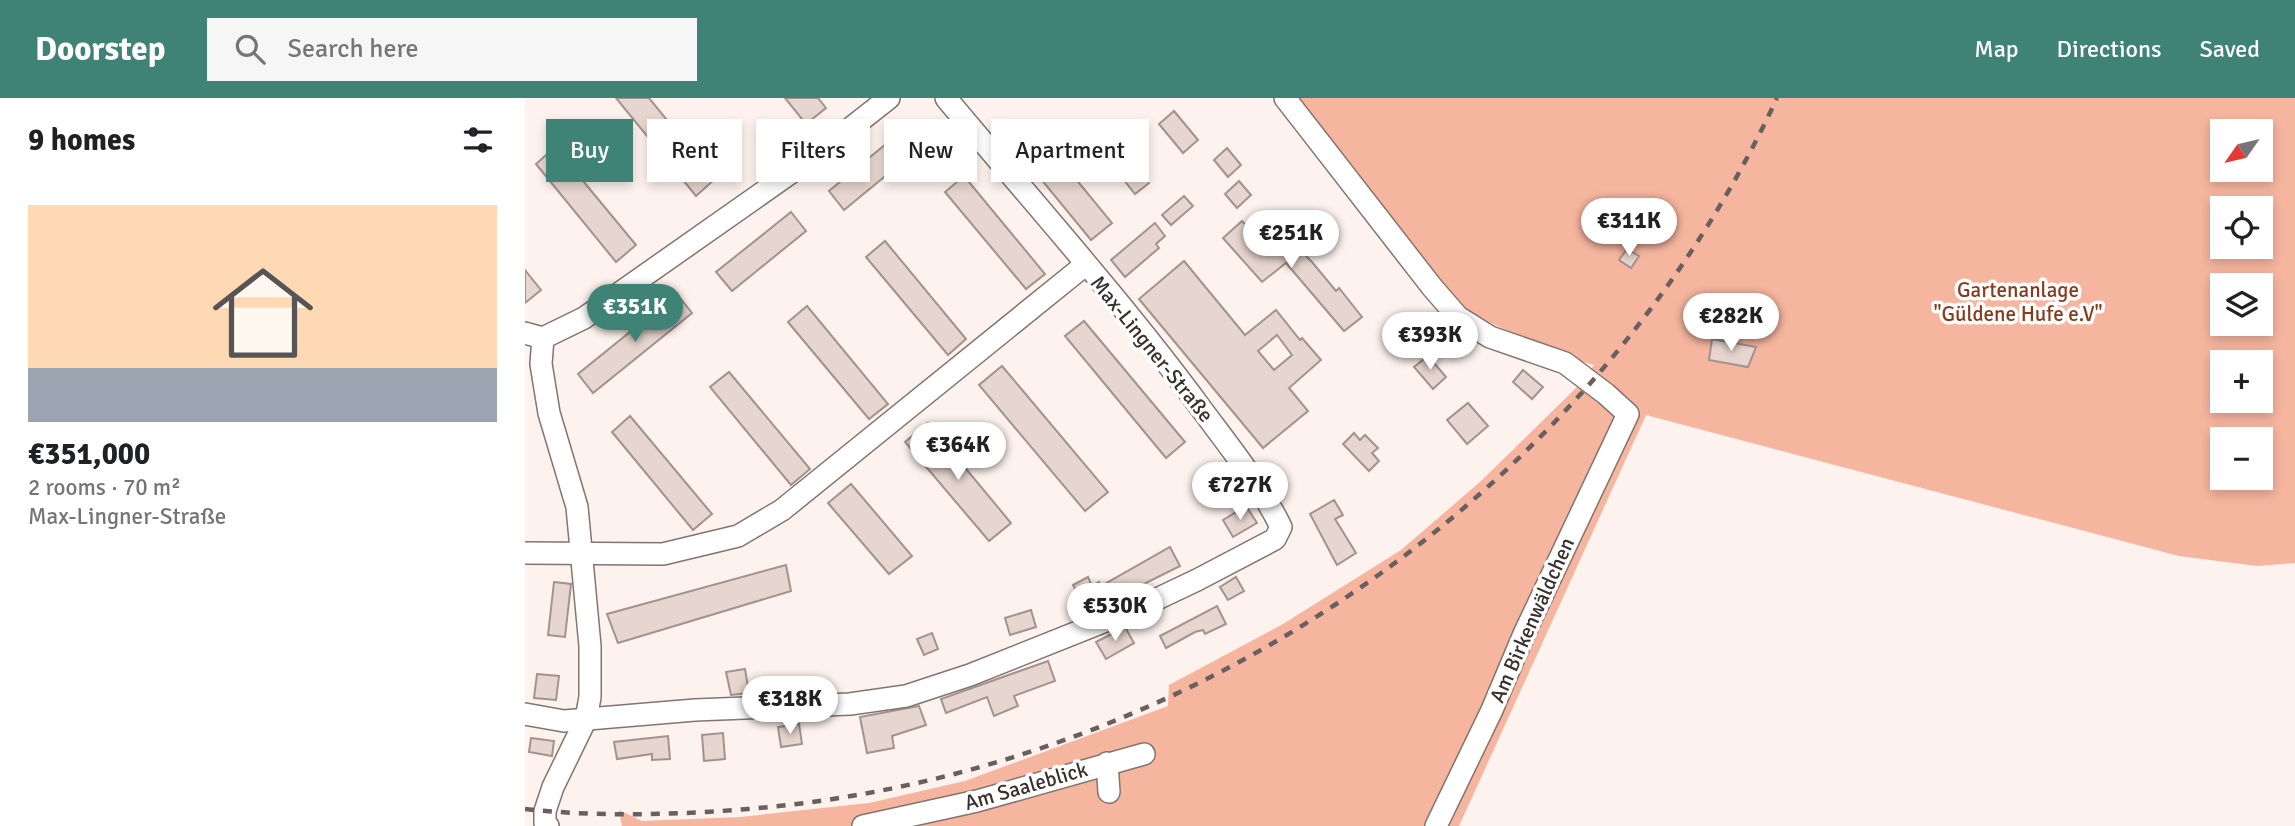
<!DOCTYPE html>
<meta charset="utf-8">
<style>
:root{--surface:#fff;--page:#f6f6f6;--text:#202124;--muted:#757577;--line:#e0e0e0;--accent:#3f8377}
body{margin:0;font-family:Signika,sans-serif;background:var(--page);color:var(--text);height:100vh;display:flex;flex-direction:column;font-size:26px;white-space:nowrap}
*{box-sizing:border-box;margin:0}
p{font-size:23px;color:var(--muted)}
.icon{flex:none;width:38px;height:38px;fill:none;stroke:currentColor;stroke-width:2;stroke-linecap:round;stroke-linejoin:round}
.map{position:relative;flex:1;overflow:hidden}
.drawer{display:flex;flex-direction:column;background:var(--surface);width:525px}
.drawer>*{flex:none}
.banner{position:absolute;left:21px;top:21px;width:665px;height:63px;display:flex;gap:14px}
.needle{width:46px;rotate:236deg}
.fabs{position:absolute;left:1685px;top:21px;display:grid;gap:14px}
.fabs a{display:grid;place-items:center;width:63px;height:63px;border-radius:0px;background:var(--surface);box-shadow:0 4px 10px #0003;font-size:35px}
.price{position:absolute;translate:-50% -60px;padding:0 16px;border-radius:24px;background:#fff;color:#222;font-size:23px;line-height:46px;filter:drop-shadow(0 2px 4px #0008)}
.price::after{content:'';position:absolute;left:50%;top:42px;width:21px;height:16px;margin-left:-10px;background:inherit;clip-path:polygon(0 0,100% 0,50% 100%)}
.price.selected{background:var(--accent);color:#fff}
ul{padding:0;list-style:none}
li{display:grid;align-content:center;gap:14px;height:371px;padding:0 28px}
li+li{border-top:2px solid var(--line)}
li span{display:grid;place-items:center;height:217px;border-radius:0px;color:#555}
li>.icon{margin-inline-start:auto}
span .icon{width:126px;height:126px;fill:#fffc;stroke-width:1}
li b{font-size:30px}
h2{display:flex;justify-content:space-between;align-items:center;height:84px;padding:0 28px;font-size:30px}
.chip{padding:0 24px;border-radius:0px;background:var(--surface);box-shadow:0 4px 10px #0003;font-size:24px;line-height:63px}
.chip.selected{background:var(--accent);color:#fff}
header{display:flex;align-items:center;gap:42px;box-sizing:border-box;height:98px;padding:0 35px;background:var(--accent);color:#fff}
header strong{font-size:33px}
nav{display:flex;gap:38px;margin-inline-start:auto;font-size:24px}
.search{width:490px;height:63px;background:var(--page);display:flex;align-items:center;gap:18px;box-sizing:border-box;padding:0 24px;border-radius:0px;color:var(--muted);font-size:26px}
main{display:flex;flex:1;min-height:0}
.map>svg:first-child{display:block}
.green{fill:#f5b59f;fill-rule:evenodd}
.building{fill:#e7d6cf;stroke:#a3928d;stroke-width:2;fill-rule:evenodd}
.lines{fill:none;stroke-linecap:round;stroke-linejoin:round}
.minor-casing{stroke:#83746e;stroke-width:24}
.minor{stroke:#fff;stroke-width:21}
.rail{stroke:#68605e;stroke-width:4.5;stroke-dasharray:9 9;stroke-linecap:butt}
.labels{text-anchor:middle;dominant-baseline:central;stroke-width:7;stroke-linejoin:round;paint-order:stroke}
.park-label{font-size:21px;fill:#873a1c;stroke:#fff}
.street-label{font-size:21px;fill:#37302e;stroke:#fff}
</style>
<header>
<strong>Doorstep</strong>
<div class="search"><svg class="icon" aria-label="search" viewBox="0 0 24 24"><circle cx="10" cy="10" r="6"/><path d="M15 15l6 6"/></svg>Search here</div>
<nav><a>Map</a><a>Directions</a><a>Saved</a></nav>
</header>
<main>
<section class="drawer">
<h2>9 homes<svg class="icon" aria-label="filters" viewBox="0 0 24 24"><path d="M4 7h16M4 17h16"/><circle cx="9" cy="7" r="2"/><circle cx="15" cy="17" r="2"/></svg></h2>
<ul>
<li><span style="background:linear-gradient(#ffd9b3 75%,#9aa5b1 0)"><svg class="icon" aria-label="home" viewBox="0 0 24 24"><path d="M3 11l9-7 9 7M6 9v11h12V9"/></svg></span><div><b>€351,000</b><p>2 rooms · 70 m²</p><p>Max-Lingner-Straße</p></div></li>
</ul>
</section>
<div class="map">
<svg width="1770" height="728" viewBox="0 0 1770 728">
<rect width="100%" height="100%" fill="#fdf2ee"/>
<path class="green" d="M770,0h1000v465l-38,3 -78,-10 -533,-141 -187,411h-837l-3,-16 23,11 98,-4 129,-14 96,-22 203,-75 1,-21 114,-61 118,-74 79,-68 100,-98 14,-19 -35,-10 -93,-44 -105,-126zM1698,33h38v39h-38zM1698,110h38v39h-38zM1698,187h38v39h-38zM1698,264h38v39h-38zM1698,341h38v39h-38z"/>
<g class="building">
<polygon points="91,0 124,0 190,81 171,98"/>
<polygon points="260,0 293,0 301,10 281,26"/>
<polygon points="649,13 673,42 658,55 634,26"/>
<polygon points="509,30 587,125 566,142 488,47"/>
<polygon points="378,32 393,51 319,112 304,93"/>
<polygon points="593,47 624,85 610,96 579,57"/>
<polygon points="30,49 111,147 91,164 11,66"/>
<polygon points="702,50 716,67 703,79 689,62"/>
<polygon points="439,78 520,176 501,191 420,94"/>
<polygon points="714,83 726,97 712,110 700,96"/>
<polygon points="659,98 668,108 646,127 637,117"/>
<polygon points="266,114 281,133 207,193 191,174"/>
<polygon points="717,123 740,149 756,133 787,164 811,193 814,190 837,219 819,233 761,165 737,184 698,140"/>
<polygon points="630,125 640,138 631,146 634,150 600,179 586,162"/>
<polygon points="360,143 441,241 423,257 341,159"/>
<polygon points="1102,151 1114,158 1106,170 1094,162"/>
<path d="M659,163l61,74 31,-25 24,30 2,-2 19,22 -32,28 19,23 -45,37 -124,-149zM752,237l15,20 -18,15 -16,-19z"/>
<polygon points="0,172 16,192 0,205"/>
<polygon points="152,196 167,215 68,295 53,276"/>
<polygon points="282,208 363,306 344,321 263,224"/>
<polygon points="559,223 660,344 641,360 540,238"/>
<polygon points="1187,241 1231,249 1223,269 1184,262"/>
<polygon points="903,258 921,279 908,291 889,269"/>
<polygon points="477,268 583,394 560,413 454,287"/>
<polygon points="998,272 1018,289 1007,301 988,284"/>
<polygon points="204,274 285,371 266,387 185,289"/>
<polygon points="943,305 963,328 942,346 922,322"/>
<polygon points="105,318 187,416 168,432 87,334"/>
<polygon points="403,325 486,425 464,443 380,344"/>
<polygon points="829,335 835,342 840,337 853,350 847,355 854,363 844,373 818,346"/>
<polygon points="326,386 387,458 364,476 303,405"/>
<polygon points="809,402 818,417 810,421 831,455 812,467 785,416"/>
<polygon points="721,408 732,425 708,439 698,422"/>
<polygon points="645,449 655,468 599,496 597,493 561,512 548,487 563,479 567,488 574,484 576,488"/>
<polygon points="261,467 266,493 93,545 82,516"/>
<polygon points="711,479 719,493 703,502 695,489"/>
<polygon points="29,484 46,486 40,539 23,537"/>
<polygon points="692,508 701,526 680,536 678,532 670,534 641,550 635,538"/>
<polygon points="506,512 511,529 485,537 480,520"/>
<polygon points="600,529 609,545 581,561 571,544"/>
<polygon points="407,535 413,551 399,557 392,541"/>
<polygon points="523,563 530,583 489,598 493,608 469,618 462,599 421,615 416,601"/>
<polygon points="220,571 224,595 206,597 201,574"/>
<polygon points="12,576 34,578 31,602 9,600"/>
<polygon points="394,608 401,627 367,638 369,650 342,655 335,619"/>
<polygon points="274,626 277,646 256,649 253,629"/>
<polygon points="198,635 200,661 179,663 177,637"/>
<polygon points="143,638 145,661 127,662 127,656 92,661 89,644"/>
<polygon points="6,640 29,643 27,658 4,654"/>
</g>
<g class="lines">
<defs>
<g id="minor">
<polyline points="760,0 907,189 933,219 965,239 1040,265 1081,296 1103,316 999,536 967,612 911,728"/>
<polyline points="0,235 18,240 59,220 294,55 364,0"/>
<polyline points="18,240 16,266 24,315 52,409 65,548 65,599 61,621 28,689 20,713 20,725 23,728"/>
<polyline points="0,455 138,456 213,438 257,412 560,167"/>
<path d="M0,616l39,7 131,-11 155,-6 56,-8 64,-21 168,-67 59,-28 78,-41 6,-12c-21,-43 -53,-82 -81,-120 -79,-107 -169,-207 -254,-309"/>
<polyline points="582,665 584,694"/>
<polyline points="338,728 452,703 619,656"/>
</g>
</defs>
<use href="#minor" class="minor-casing"/>
<use href="#minor" class="minor"/>
<path class="rail" d="M0,711c74,8 149,6 223,0 438,-36 843,-311 1029,-711"/>
</g>
<g class="labels">
<g class="park-label">
<text x="1493" y="192">Gartenanlage<tspan x="1493" dy="24">"Güldene Hufe e.V"</tspan></text>
</g>
<g class="street-label">
<text transform="translate(627 251) rotate(51)">Max-Lingner-Straße</text>
<text transform="translate(1007 522) rotate(-66)">Am Birkenwäldchen</text>
<text transform="translate(501 688) rotate(-16)">Am Saaleblick</text>
</g>
</g>
</svg>
<div class="fabs">
<a><svg class="needle" viewBox="-14 -14 28 28"><path d="M0-13l5 13h-10z" fill="#e53935"/><path d="M0 13l5-13h-10z" fill="#757577"/></svg></a>
<a><svg class="icon" aria-label="locate" viewBox="0 0 24 24"><circle cx="12" cy="12" r="6"/><path d="M12 2v4M12 18v4M2 12h4M18 12h4"/></svg></a>
<a><svg class="icon" aria-label="layers" viewBox="0 0 24 24"><path d="M12 4l9 5-9 5-9-5zM3 14l9 5 9-5"/></svg></a>
<a>+</a>
<a>−</a>
</div>
<b class="price" style="left:1104px;top:160px">€311K</b>
<b class="price" style="left:766px;top:172px">€251K</b>
<b class="price selected" style="left:110px;top:246px">€351K</b>
<b class="price" style="left:1206px;top:255px">€282K</b>
<b class="price" style="left:905px;top:274px">€393K</b>
<b class="price" style="left:433px;top:384px">€364K</b>
<b class="price" style="left:715px;top:424px">€727K</b>
<b class="price" style="left:590px;top:545px">€530K</b>
<b class="price" style="left:265px;top:638px">€318K</b>
<div class="banner">
<a class="chip selected">Buy</a>
<a class="chip">Rent</a>
<a class="chip">Filters</a>
<a class="chip">New</a>
<a class="chip">Apartment</a>
</div>
</div>
</main>
